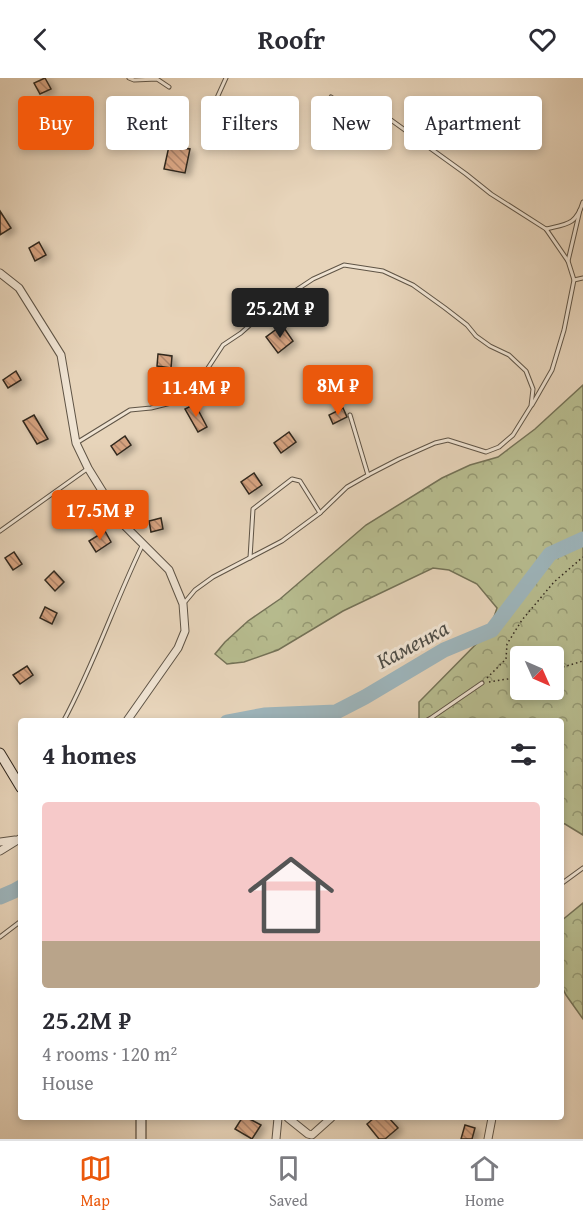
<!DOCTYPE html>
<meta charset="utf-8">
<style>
:root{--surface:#fff;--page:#f2f2f3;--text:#2b2b33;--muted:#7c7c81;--line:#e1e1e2;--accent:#ea580c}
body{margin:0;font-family:"Gentium Book Plus",serif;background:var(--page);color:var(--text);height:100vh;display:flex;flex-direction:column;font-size:22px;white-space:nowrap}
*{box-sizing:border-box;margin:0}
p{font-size:20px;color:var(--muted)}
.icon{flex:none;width:33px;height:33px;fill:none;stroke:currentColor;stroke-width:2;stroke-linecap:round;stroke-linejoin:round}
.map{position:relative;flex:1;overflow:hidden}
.panel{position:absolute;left:18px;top:640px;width:546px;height:402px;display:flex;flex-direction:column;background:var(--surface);border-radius:6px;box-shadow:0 3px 9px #0003}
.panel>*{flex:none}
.top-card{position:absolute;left:18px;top:18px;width:548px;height:54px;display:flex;gap:12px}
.needle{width:39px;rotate:135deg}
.tools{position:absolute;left:510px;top:568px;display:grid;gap:12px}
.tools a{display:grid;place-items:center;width:54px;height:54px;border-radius:6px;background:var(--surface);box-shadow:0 3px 9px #0003;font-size:30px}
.price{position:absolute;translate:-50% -51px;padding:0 14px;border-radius:6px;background:var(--accent);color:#fff;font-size:20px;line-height:39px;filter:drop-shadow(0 2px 3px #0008)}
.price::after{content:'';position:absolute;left:50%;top:36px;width:18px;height:14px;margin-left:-9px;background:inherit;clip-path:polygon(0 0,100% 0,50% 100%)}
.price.active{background:#222;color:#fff}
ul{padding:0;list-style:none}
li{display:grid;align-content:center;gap:12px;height:318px;padding:0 24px}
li+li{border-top:2px solid var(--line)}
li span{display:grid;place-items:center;height:186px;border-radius:6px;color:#555}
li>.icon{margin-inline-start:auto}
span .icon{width:108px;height:108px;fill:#fffc;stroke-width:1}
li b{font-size:26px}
h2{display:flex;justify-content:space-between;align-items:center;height:72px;padding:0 24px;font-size:26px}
.tag{padding:0 21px;border-radius:6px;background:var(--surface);box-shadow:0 3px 9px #0003;font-size:21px;line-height:54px}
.tag.active{background:var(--accent);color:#fff}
header{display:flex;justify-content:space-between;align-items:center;height:78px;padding:0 24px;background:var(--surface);font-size:27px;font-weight:700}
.tabs{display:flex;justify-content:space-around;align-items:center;height:84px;border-top:2px solid var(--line);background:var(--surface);font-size:16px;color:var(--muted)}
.tabs a{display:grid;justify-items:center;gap:3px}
.tabs .active{color:var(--accent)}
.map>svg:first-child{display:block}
.forest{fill:url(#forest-crowns);stroke:#747257;stroke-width:1.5;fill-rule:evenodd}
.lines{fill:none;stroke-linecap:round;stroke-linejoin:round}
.river{stroke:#9db5bc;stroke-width:15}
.building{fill:url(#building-back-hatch);stroke:#32291f;stroke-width:1.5;filter:url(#shadow)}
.service-casing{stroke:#5f5446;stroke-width:5}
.minor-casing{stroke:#5f5446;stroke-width:9}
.secondary-casing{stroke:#32291f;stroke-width:11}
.path{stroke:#32291f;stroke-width:1.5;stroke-dasharray:1.5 3;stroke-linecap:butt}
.service{stroke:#efe3d2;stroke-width:3}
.minor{stroke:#efe3d2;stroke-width:7}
.secondary{stroke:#efe3d2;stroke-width:9}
.labels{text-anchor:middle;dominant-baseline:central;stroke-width:6;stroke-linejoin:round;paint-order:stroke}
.water-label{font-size:22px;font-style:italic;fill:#4d4c46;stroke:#efe3d2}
</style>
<header><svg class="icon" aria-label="back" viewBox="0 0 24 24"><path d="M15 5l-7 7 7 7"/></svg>Roofr<svg class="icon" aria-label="heart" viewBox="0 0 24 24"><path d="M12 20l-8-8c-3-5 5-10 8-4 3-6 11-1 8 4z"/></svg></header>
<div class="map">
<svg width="583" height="1061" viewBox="0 0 583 1061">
<defs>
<pattern id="forest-crowns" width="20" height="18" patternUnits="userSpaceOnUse" patternTransform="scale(1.5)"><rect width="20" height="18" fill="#b7bc8f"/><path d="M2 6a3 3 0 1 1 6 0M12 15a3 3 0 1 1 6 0" fill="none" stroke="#959974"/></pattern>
<pattern id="building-back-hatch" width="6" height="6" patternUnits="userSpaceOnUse" patternTransform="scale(1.5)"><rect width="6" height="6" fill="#d4a17e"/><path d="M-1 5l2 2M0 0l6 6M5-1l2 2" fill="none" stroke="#ad8367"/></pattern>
<filter id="shadow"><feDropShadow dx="5" dy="3" stdDeviation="3" flood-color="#0004"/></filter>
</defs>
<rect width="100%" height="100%" fill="#e7d4ba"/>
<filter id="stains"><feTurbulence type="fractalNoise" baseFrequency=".00333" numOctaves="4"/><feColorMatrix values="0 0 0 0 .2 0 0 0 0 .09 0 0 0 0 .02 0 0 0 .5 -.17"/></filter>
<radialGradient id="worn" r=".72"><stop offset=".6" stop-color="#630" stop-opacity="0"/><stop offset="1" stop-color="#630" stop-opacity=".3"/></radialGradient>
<g class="forest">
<path d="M583,307v450l-18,-11 -4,-1v-101l-142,-1v-19l66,-67 8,-15 4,-12 -20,-24 -28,-14 -16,-2 -90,43 -65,39 -34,12 -17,2 -12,-10 10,-12 23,-21 32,-22 86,-74 76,-47 28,-13 28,-8 37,-28zM520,579h34v33h-34z"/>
<polygon points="583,825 583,941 566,917 561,907 561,843"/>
</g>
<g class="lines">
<g class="river">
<polyline points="227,644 264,637 336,634 365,619 444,572 492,552 550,476 583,461"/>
<polyline points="0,819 14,813 21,809"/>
</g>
</g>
<g class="building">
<polygon points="45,0 51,11 40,16 34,5"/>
<polygon points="169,68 190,71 185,95 164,91"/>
<polygon points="0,133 11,150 0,157"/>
<polygon points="39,164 46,177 35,183 29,170"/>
<polygon points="282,247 293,263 278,275 266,259"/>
<polygon points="158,276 172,278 171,290 157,288"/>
<polygon points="16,293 21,302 8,310 3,302"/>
<polygon points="195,326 207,349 198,354 185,331"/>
<polygon points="343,330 347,339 333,346 329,337"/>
<polygon points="34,337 48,361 37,366 23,343"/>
<polygon points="289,354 296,364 281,375 274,365"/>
<polygon points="125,358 131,367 117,377 111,368"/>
<polygon points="254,395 262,407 249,416 241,404"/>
<polygon points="161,440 163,451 151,454 149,443"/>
<polygon points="105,453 111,464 96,474 89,463"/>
<polygon points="14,474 22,486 13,492 5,480"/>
<polygon points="54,493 64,504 55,513 45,502"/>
<polygon points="45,529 57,535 52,546 40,540"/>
<polygon points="27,588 33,597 20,606 13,597"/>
<polygon points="242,1040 248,1040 261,1047 252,1061 235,1051"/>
<polygon points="374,1040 389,1040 398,1050 385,1061 379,1061 367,1046"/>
<polygon points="465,1047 475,1050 472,1061 461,1061"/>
</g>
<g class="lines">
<defs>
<g id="service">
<polyline points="129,0 134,2 157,1 169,9"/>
<polyline points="331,19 345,28 372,34 391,42 466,96 491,116 546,151 568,183 574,202 564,252 552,292 532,327"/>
<polyline points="206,44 226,0"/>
<path d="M546,151c21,-5 30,-4 37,-27"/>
<polyline points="568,183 580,132"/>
<polyline points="574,202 583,200"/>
<polyline points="350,337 368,397"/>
<polyline points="78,364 130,332 151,330 171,325 190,311 204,296 223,267 241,255 269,230 313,201 344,187 383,193 413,207 445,230 467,247 476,258 490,268 509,277 526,293 533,311 531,328 513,357 499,369 486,374 448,362 435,365 399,381 368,397 347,409 320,435 282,463 213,499 195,512 185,524"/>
<polyline points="0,453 87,391"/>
<polyline points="250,480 253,431 292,401 300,403 320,435"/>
<path d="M63,644c31,-57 51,-118 79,-176"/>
<polyline points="424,644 431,640 482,605"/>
<polyline points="561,806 583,790"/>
<polyline points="0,859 21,843"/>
</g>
<g id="minor">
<polyline points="0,195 19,210 61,277 76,365 88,390 122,445 169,492 183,526 185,553 178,570 126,644"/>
<polyline points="0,764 15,762"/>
<polyline points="0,773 21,760"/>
<polyline points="288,1040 308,1056 312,1057 331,1040"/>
<polyline points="276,1061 278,1040"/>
<polyline points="488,1061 492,1040"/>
</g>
<g id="secondary">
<polyline points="0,675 21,710"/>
<polyline points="141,1040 141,1061"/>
</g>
</defs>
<use href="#service" class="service-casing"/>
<use href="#minor" class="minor-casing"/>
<use href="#secondary" class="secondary-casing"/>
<g class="path">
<polyline points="554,589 563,589 583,583"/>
<polyline points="487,600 506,581 507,566 522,542 554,504 583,479"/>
<polyline points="489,604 520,599"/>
</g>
<use href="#service" class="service"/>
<use href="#minor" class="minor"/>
<use href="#secondary" class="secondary"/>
</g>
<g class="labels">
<g class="water-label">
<text transform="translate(412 566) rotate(-28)">Каменка</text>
</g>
</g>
<rect width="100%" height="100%" filter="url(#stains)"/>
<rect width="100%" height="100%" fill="url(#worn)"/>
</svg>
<div class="tools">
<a><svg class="needle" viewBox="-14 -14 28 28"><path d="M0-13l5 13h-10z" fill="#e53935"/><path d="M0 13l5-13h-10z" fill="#7c7c81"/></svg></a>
</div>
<b class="price active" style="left:280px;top:261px">25.2M ₽</b>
<b class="price" style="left:338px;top:338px">8M ₽</b>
<b class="price" style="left:196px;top:340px">11.4M ₽</b>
<b class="price" style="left:100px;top:463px">17.5M ₽</b>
<div class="top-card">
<a class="tag active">Buy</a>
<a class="tag">Rent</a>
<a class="tag">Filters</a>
<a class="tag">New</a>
<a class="tag">Apartment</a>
</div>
<section class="panel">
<h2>4 homes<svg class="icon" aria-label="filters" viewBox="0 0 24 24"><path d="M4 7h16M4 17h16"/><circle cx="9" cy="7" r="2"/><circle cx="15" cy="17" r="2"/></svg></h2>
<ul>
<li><span style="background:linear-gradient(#f6c9c9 75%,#b9a48a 0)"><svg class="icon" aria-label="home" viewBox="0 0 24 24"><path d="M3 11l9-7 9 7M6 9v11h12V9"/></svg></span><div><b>25.2M ₽</b><p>4 rooms · 120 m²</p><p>House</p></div></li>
</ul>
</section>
</div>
<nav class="tabs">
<a class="active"><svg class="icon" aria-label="map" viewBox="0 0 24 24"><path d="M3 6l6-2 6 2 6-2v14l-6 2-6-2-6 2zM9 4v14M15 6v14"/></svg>Map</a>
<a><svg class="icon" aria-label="saved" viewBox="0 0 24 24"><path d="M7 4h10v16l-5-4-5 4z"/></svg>Saved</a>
<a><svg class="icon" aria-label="home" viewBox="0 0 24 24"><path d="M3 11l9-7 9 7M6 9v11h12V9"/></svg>Home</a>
</nav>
